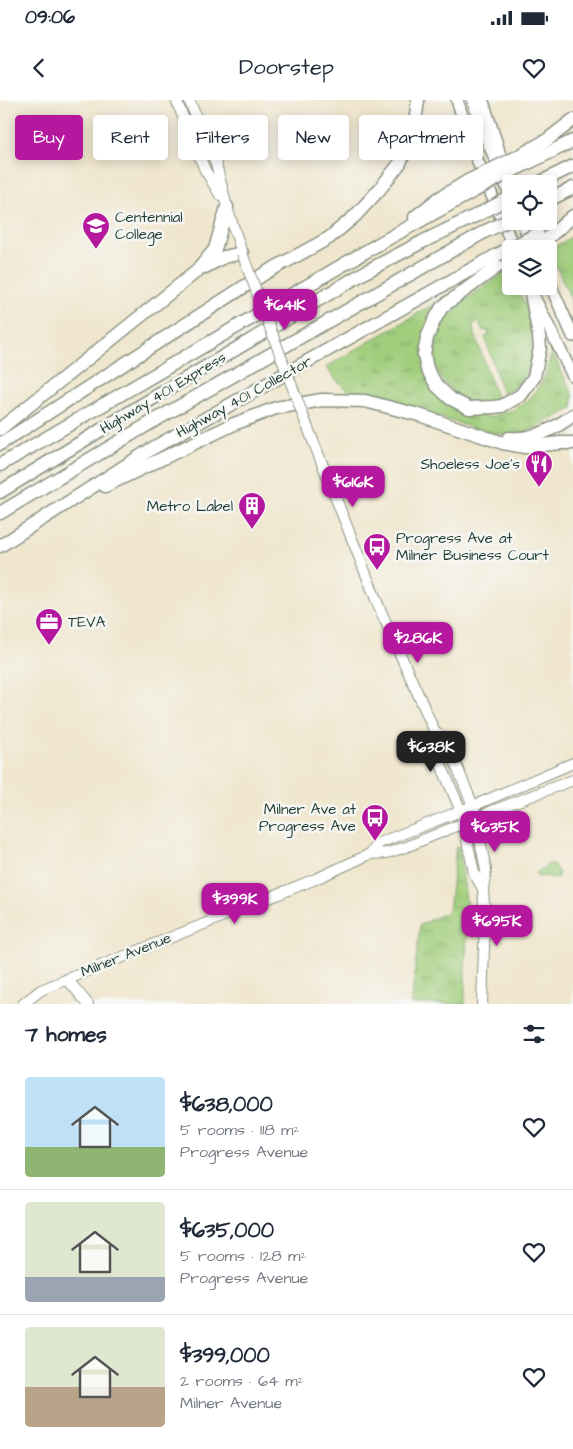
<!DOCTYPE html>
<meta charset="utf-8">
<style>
:root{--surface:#fff;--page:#f2f2f3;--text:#1f2937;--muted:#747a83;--line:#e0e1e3;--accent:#b5179e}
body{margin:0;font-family:"Architects Daughter",sans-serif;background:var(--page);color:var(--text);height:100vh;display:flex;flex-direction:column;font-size:19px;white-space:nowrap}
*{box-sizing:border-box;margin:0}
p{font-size:16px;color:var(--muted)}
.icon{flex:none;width:28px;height:28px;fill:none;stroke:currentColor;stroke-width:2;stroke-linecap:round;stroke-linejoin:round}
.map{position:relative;height:904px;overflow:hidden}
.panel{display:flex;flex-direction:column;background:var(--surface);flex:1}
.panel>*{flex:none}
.banner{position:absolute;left:15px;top:15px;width:544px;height:45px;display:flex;gap:10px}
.buttons{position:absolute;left:502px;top:75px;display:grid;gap:10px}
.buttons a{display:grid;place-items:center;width:55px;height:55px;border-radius:5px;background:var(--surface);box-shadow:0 2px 12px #0003;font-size:25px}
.price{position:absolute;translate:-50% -42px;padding:0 11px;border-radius:10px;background:var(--accent);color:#fff;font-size:16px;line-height:32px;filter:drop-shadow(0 1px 2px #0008)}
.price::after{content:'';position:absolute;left:50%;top:30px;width:15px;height:11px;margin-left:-8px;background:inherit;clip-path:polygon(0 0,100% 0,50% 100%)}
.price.selected{background:#222;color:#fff}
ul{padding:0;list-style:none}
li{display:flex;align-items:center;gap:15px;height:125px;padding:0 25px}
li+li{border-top:1px solid var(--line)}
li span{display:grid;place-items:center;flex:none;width:140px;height:100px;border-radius:5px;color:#555}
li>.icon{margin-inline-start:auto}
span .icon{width:60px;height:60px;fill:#fffc;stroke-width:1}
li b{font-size:21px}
h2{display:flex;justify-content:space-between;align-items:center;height:60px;padding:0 25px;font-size:21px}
.tag{padding:0 18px;border-radius:5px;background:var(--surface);box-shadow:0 2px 12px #0003;font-size:18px;line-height:45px}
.tag.selected{background:var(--accent);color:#fff}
.status{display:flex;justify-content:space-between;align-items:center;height:35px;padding:0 25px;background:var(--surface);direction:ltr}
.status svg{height:14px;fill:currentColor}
header{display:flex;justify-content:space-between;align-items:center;height:65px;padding:0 25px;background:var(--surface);font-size:22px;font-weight:600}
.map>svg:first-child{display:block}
.grass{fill:url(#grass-tufts);stroke:#608658}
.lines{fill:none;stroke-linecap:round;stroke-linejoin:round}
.secondary-casing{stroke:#889280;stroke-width:12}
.primary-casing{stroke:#889280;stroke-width:14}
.highway-casing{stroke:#889280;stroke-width:15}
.secondary{stroke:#fff;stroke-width:10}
.primary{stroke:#fff;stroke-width:11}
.highway{stroke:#fff;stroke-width:12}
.secondary-bridge-casing{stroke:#889280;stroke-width:12;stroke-linecap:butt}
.highway-bridge-casing{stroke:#889280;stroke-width:15;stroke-linecap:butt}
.secondary-bridge{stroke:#fff;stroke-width:10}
.highway-bridge{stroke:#fff;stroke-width:12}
.labels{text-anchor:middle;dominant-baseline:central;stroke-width:5;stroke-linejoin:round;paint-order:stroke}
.poi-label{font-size:15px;fill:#1f3d34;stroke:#f6f6f2;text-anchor:start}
.street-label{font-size:15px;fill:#1f3d34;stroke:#f6f6f2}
</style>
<div class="status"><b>09:06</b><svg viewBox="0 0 49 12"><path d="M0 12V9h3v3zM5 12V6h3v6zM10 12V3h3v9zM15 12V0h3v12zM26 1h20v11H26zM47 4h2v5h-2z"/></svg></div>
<header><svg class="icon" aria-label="back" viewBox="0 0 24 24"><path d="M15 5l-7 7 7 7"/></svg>Doorstep<svg class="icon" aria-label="heart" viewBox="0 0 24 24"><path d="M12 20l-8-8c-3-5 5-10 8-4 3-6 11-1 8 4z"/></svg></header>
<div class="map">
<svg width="573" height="904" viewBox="0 0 573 904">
<defs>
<pattern id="grass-tufts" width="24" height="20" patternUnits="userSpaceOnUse" patternTransform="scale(1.25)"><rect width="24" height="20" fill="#a0ce7c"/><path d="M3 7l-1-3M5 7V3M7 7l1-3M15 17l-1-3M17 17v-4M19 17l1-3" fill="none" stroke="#82a866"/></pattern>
</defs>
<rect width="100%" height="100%" fill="#f6f6f2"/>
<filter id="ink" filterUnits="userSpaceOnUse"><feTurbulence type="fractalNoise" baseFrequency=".02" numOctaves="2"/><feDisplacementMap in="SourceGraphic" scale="10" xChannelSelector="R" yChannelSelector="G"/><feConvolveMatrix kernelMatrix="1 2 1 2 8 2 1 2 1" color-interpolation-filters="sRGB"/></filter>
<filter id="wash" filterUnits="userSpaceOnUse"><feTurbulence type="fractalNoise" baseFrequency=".0096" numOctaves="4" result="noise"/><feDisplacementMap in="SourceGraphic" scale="20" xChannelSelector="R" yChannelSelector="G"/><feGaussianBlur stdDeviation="1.12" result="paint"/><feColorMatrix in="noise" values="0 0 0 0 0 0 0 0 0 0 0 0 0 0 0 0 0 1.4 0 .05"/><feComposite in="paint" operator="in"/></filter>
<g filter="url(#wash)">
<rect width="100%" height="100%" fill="#f0e6cd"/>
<g class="grass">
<polygon points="573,136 573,204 549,150"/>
<path d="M509,170l2,6v10h5c4,8 9,17 11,26 4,17 8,46 -1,62 -5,9 -14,15 -23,21l-18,-58 4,-2 -2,-5 -4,1 -4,-9 -7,3 26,78 -30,-1 -17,-12 -9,-10 -6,-14 -1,-20 9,-25 17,-18z"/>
<polygon points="446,197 448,200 422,249 448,304 470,314 491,317 513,310 529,300 544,279 551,255 554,256 573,295 573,308 539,326 516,336 486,332 392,302 351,294 334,278 326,267"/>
<polygon points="456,746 459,747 468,815 465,872 465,904 411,904 420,825 449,811"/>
<polygon points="550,763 554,766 559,773 557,778 552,779 548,776 538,777 536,774 537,772"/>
</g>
</g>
<g filter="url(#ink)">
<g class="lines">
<defs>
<g id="secondary">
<polyline points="176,0 205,70 220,95"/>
<polyline points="189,0 216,64 227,107 242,153"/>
<polyline points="304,318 379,507 435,632 446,640 473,706 486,770 483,789 485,820 482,904"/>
<polyline points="435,632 432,644 461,711 474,773 483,789"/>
<polyline points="370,754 379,743 473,706 573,663"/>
<polyline points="67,879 88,904"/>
<polyline points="23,904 41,890 318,778 370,754 387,753 406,747 492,711 573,680"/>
</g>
<g id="primary">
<polyline points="457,0 476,57 514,149"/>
<polyline points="473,0 482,28 511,96"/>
<polyline points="522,121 532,145"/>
<polyline points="549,182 573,236"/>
<polyline points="534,197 573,276"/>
</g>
<g id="highway">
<polyline points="482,0 497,46 506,83"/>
<polyline points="515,58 547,40 573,20"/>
<polyline points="518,68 573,41"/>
<polyline points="537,84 573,66"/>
<polyline points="549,100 573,88"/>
<polyline points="415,117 438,99 468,81"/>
<polyline points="542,143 573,116"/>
<polyline points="511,159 501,164 442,207 434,221 427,238 424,254 427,269 437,286 451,299 469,308 493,307 502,306 521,295 534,277 540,248 539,236 530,188"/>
<polyline points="205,167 224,157 242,153"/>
<polyline points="0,329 197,171 215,149 227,107"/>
<path d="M509,338c23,2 46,-9 64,-23"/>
<polyline points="0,344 267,172 329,138 355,116 379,90 400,63 414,30 418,0"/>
<polyline points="0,365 382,142 474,91"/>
<polyline points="105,386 234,324 276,308 322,300 365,301 419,315 503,343 525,347 560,343 573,343"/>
<polyline points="0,392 140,306 367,171 422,142 481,113"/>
<polyline points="0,413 152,322 486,131"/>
<polyline points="0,446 153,348 497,155"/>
</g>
</defs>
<use href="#secondary" class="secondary-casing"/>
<use href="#primary" class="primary-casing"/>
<use href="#highway" class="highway-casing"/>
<use href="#secondary" class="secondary"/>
<use href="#primary" class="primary"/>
<use href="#highway" class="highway"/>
<defs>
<polyline id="secondary-bridge" points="242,153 304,318"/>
<g id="highway-bridge">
<polyline points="468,81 515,58"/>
<polyline points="474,91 518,68"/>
<polyline points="481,113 511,97"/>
<polyline points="486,131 511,119"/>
<polyline points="531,149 542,143"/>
<polyline points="497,155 537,134"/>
</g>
</defs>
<use href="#secondary-bridge" class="secondary-bridge-casing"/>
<use href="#highway-bridge" class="highway-bridge-casing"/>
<use href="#secondary-bridge" class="secondary-bridge"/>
<use href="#highway-bridge" class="highway-bridge"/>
</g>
</g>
<defs>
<symbol id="university-pin" viewBox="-11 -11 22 30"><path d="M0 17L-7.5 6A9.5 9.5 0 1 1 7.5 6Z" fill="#b5179e" stroke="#f6f6f2"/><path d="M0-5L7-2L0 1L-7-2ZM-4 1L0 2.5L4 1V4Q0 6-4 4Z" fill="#fff"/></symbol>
<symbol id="restaurant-pin" viewBox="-11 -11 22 30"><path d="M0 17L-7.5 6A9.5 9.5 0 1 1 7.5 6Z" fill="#b5179e" stroke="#f6f6f2"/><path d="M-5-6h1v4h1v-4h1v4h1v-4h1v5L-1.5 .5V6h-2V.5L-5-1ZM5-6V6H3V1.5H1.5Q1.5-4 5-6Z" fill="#fff"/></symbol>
<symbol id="building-pin" viewBox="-11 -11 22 30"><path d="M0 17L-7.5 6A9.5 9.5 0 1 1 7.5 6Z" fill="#b5179e" stroke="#f6f6f2"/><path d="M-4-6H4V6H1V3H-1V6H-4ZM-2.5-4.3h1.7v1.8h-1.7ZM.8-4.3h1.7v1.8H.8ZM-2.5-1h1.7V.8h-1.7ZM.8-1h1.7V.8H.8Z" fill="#fff"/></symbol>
<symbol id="bus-pin" viewBox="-11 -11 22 30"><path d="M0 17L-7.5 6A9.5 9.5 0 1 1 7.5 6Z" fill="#b5179e" stroke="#f6f6f2"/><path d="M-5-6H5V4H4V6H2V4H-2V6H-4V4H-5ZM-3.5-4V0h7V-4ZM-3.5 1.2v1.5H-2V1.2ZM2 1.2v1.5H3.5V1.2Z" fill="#fff"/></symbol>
<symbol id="office-pin" viewBox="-11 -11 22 30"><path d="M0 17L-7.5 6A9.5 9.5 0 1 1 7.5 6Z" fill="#b5179e" stroke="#f6f6f2"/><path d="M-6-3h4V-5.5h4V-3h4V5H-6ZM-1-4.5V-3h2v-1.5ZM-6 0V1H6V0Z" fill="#fff"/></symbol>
</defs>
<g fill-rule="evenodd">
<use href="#university-pin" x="80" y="110" width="32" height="43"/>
<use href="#restaurant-pin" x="523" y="348" width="32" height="43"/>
<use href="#building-pin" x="236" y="390" width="32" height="43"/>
<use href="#bus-pin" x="361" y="431" width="32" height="43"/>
<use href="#office-pin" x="33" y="506" width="32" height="43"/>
<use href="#bus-pin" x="359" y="702" width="32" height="43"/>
</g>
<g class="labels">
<g class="poi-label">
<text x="115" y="117">Centennial<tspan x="115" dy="17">College</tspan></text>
<text x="520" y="364" text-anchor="end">Shoeless Joe's</text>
<text x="233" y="406" text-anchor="end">Metro Label</text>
<text x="396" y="438">Progress Ave at<tspan x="396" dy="17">Milner Business Court</tspan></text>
<text x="68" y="522">TEVA</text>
<text x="356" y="709" text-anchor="end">Milner Ave at<tspan x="356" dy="17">Progress Ave</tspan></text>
</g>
<g class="street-label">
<text transform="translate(163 293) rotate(-31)">Highway 401 Express</text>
<text transform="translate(244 297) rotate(-29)">Highway 401 Collector</text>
<text transform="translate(126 855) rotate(-22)">Milner Avenue</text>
</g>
</g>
</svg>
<div class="buttons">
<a><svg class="icon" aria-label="locate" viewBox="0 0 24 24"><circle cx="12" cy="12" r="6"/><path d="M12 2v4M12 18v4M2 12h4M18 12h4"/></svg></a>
<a><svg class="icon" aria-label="layers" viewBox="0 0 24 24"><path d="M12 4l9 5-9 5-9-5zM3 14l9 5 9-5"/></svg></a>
</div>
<b class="price" style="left:285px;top:231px">$641K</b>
<b class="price" style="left:353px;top:408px">$616K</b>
<b class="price" style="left:418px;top:564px">$286K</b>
<b class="price selected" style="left:431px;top:673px">$638K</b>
<b class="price" style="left:495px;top:753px">$635K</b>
<b class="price" style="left:235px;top:825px">$399K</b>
<b class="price" style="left:497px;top:847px">$695K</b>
<div class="banner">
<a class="tag selected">Buy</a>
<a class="tag">Rent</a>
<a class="tag">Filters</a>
<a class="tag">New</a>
<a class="tag">Apartment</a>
</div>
</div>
<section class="panel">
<h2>7 homes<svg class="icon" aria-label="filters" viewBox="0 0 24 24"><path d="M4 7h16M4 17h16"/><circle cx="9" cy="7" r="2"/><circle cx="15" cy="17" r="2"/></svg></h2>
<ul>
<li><span style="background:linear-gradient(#bfe0f5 70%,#8fb573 0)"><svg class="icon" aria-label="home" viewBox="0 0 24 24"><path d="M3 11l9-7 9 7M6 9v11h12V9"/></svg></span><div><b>$638,000</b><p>5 rooms · 118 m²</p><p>Progress Avenue</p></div><svg class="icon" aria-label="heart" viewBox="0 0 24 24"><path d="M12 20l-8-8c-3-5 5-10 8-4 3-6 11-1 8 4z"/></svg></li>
<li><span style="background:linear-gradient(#dfe7d0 75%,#9aa5b1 0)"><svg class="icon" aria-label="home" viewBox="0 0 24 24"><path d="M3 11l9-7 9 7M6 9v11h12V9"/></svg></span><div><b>$635,000</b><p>5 rooms · 128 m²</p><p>Progress Avenue</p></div><svg class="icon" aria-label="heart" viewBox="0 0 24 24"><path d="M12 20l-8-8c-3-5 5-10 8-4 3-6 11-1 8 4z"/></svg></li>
<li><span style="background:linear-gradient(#dfe7d0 60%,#b9a48a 0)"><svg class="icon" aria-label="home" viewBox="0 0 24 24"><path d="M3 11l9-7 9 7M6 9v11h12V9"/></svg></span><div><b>$399,000</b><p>2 rooms · 64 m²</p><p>Milner Avenue</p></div><svg class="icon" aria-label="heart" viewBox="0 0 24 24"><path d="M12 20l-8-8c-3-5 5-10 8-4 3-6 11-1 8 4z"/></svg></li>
</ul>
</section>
